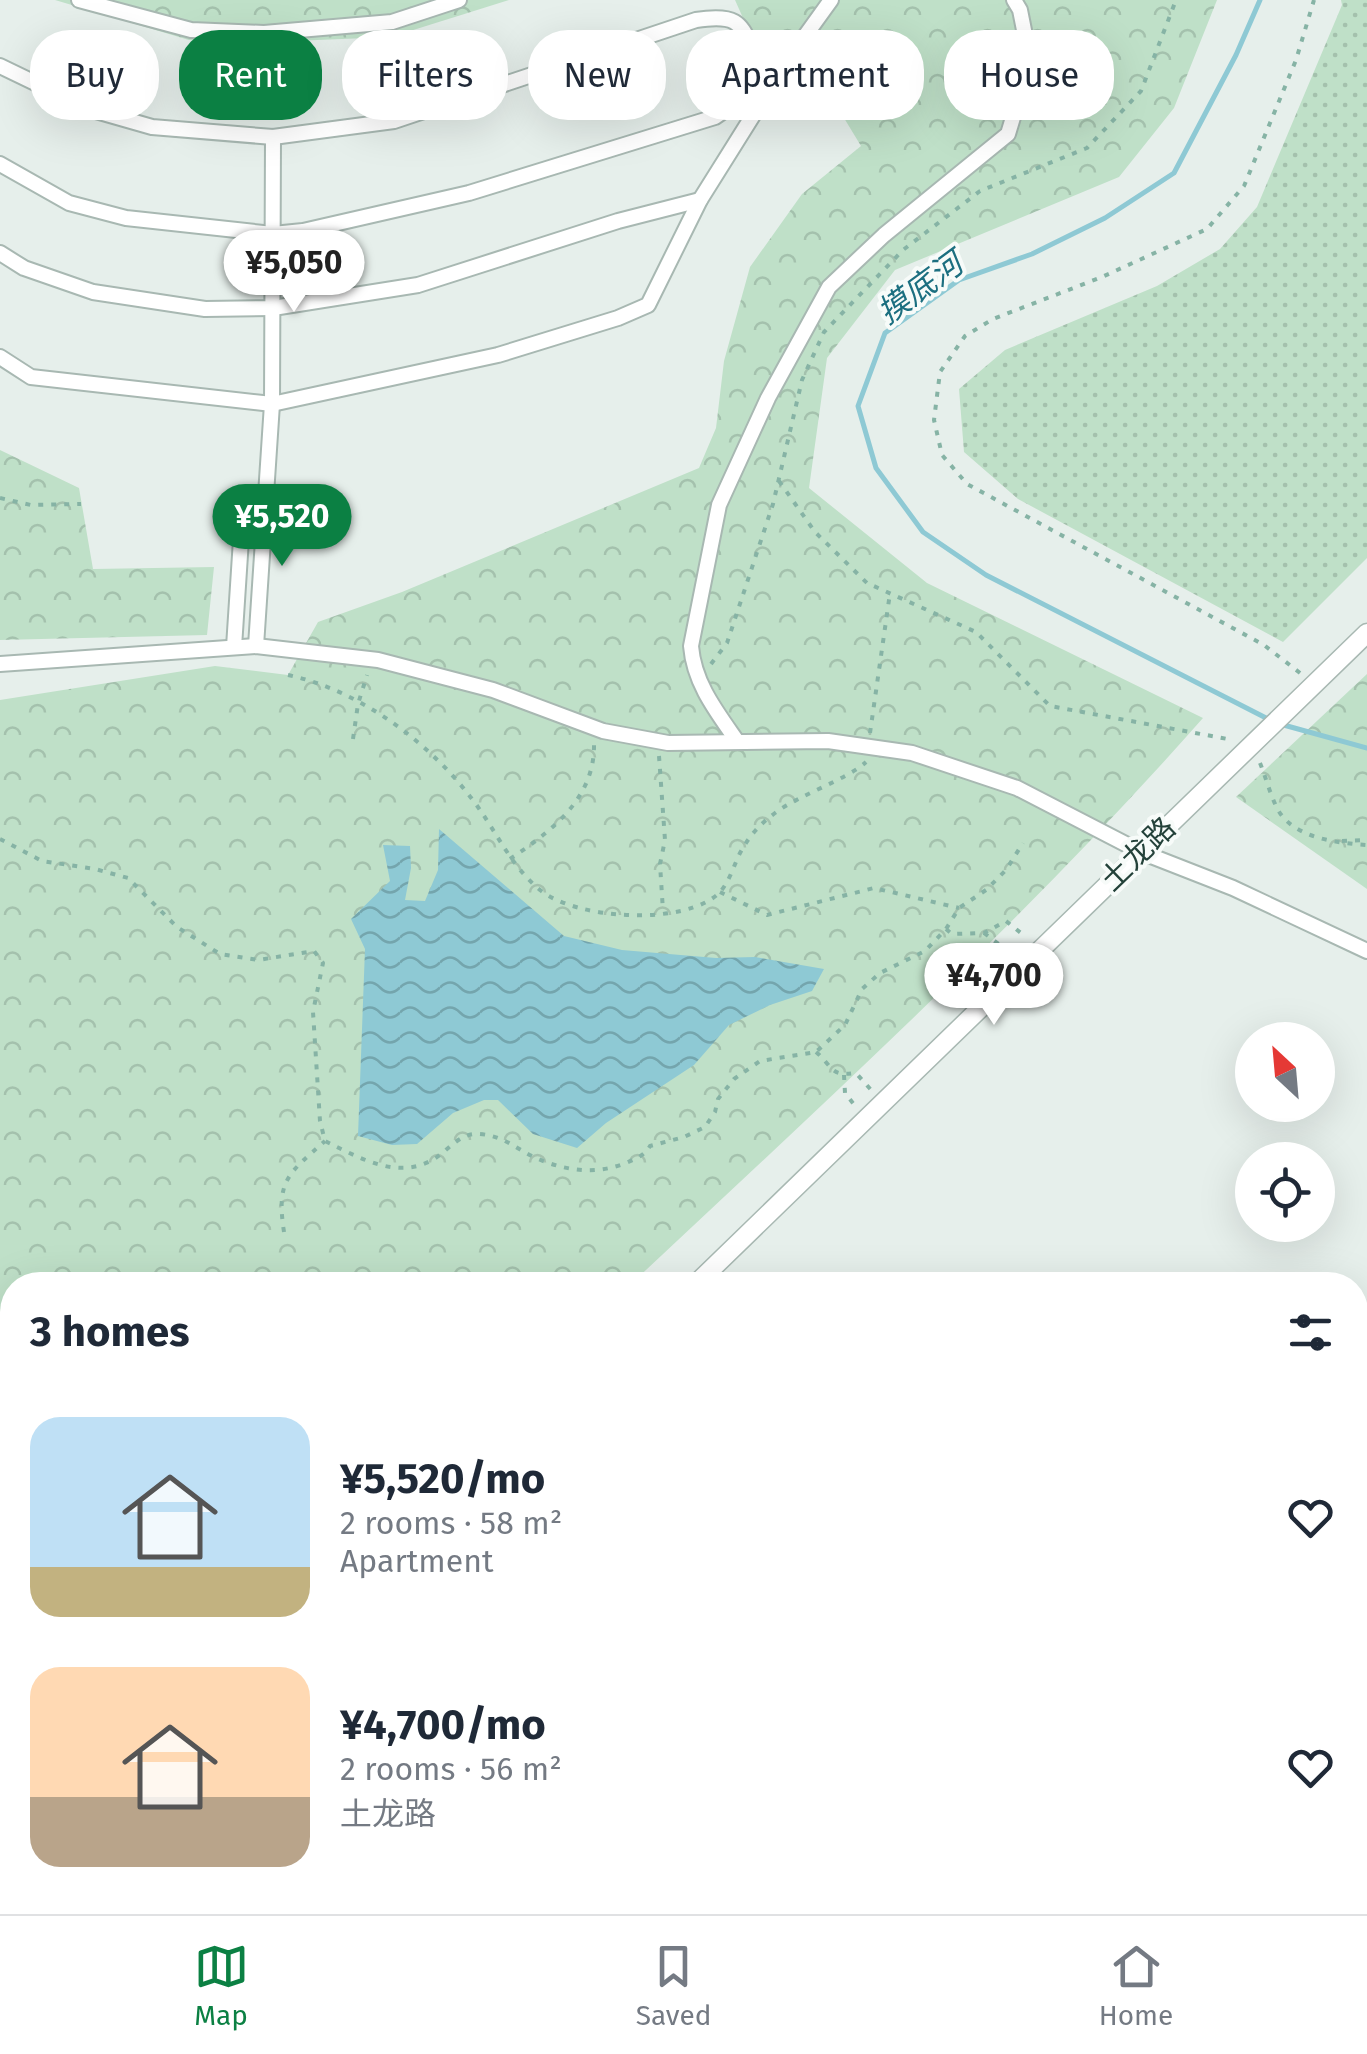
<!DOCTYPE html>
<meta charset="utf-8">
<style>
:root{--surface:#fff;--page:#f6f6f7;--text:#1f2937;--muted:#747a83;--line:#e0e1e3;--accent:#0b8043}
body{margin:0;font-family:"Fira Sans","Noto Sans SC",sans-serif;background:var(--page);color:var(--text);height:100vh;display:flex;flex-direction:column;font-size:38px;white-space:nowrap}
*{box-sizing:border-box;margin:0}
p{font-size:32px;color:var(--muted)}
.icon{flex:none;width:55px;height:55px;fill:none;stroke:currentColor;stroke-width:2;stroke-linecap:round;stroke-linejoin:round}
.map{position:relative;flex:1;overflow:hidden}
.side{position:absolute;left:0px;top:1272px;width:1368px;height:642px;display:flex;flex-direction:column;background:var(--surface);border-radius:40px 40px 0 0;box-shadow:0 10px 40px #0002}
.side>*{flex:none}
.hud{position:absolute;left:30px;top:30px;width:1308px;height:90px;display:flex;gap:20px}
.needle{width:65px;rotate:334deg}
.buttons{position:absolute;left:1235px;top:1022px;display:grid;gap:20px}
.buttons a{display:grid;place-items:center;width:100px;height:100px;border-radius:50%;background:var(--surface);box-shadow:0 10px 40px #0002;font-size:50px}
.price{position:absolute;translate:-50% -85px;padding:0 22px;border-radius:35px;background:#fff;color:#222;font-size:32px;line-height:65px;filter:drop-shadow(0 2px 5px #0008)}
.price::after{content:'';position:absolute;left:50%;top:60px;width:30px;height:22px;margin-left:-15px;background:inherit;clip-path:polygon(0 0,100% 0,50% 100%)}
.price.current{background:var(--accent);color:#fff}
ul{padding:0;list-style:none}
li{display:flex;align-items:center;gap:30px;height:250px;padding:0 30px}
li span{display:grid;place-items:center;flex:none;width:280px;height:200px;border-radius:30px;color:#555}
li>.icon{margin-inline-start:auto}
span .icon{width:120px;height:120px;fill:#fffc;stroke-width:1}
li b{font-size:42px}
h2{display:flex;justify-content:space-between;align-items:center;height:120px;padding:0 30px;font-size:42px}
.chip{padding:0 35px;border-radius:40px;background:var(--surface);box-shadow:0 10px 40px #0002;font-size:35px;line-height:90px}
.chip.current{background:var(--accent);color:#fff}
.menu{display:flex;justify-content:space-around;align-items:center;height:140px;border-top:2px solid var(--line);background:var(--surface);font-size:28px;color:var(--muted)}
.menu a{display:grid;justify-items:center;gap:5px}
.menu .current{color:var(--accent)}
.map>svg:first-child{display:block}
.grass{fill:url(#grass-dots)}
.park{fill:url(#park-crowns)}
.water{fill:url(#water-waves)}
.lines{fill:none;stroke-linecap:round;stroke-linejoin:round}
.stream{stroke:#8ec9d4;stroke-width:5}
.minor-casing{stroke:#a8b8b2;stroke-width:18}
.tertiary-casing{stroke:#a8b8b2;stroke-width:21}
.primary-casing{stroke:#c2cac8;stroke-width:26}
.path{stroke:#86b3a5;stroke-width:4;stroke-dasharray:5 8;stroke-linecap:butt}
.minor{stroke:#fff;stroke-width:14}
.tertiary{stroke:#fff;stroke-width:18}
.primary{stroke:#6aa596;stroke-width:22}
.tram{stroke:#5f7d75;stroke-width:2.5}
.labels{text-anchor:middle;dominant-baseline:central;stroke-width:8;stroke-linejoin:round;paint-order:stroke}
.street-label{font-size:30px;fill:#24423a;stroke:#f7fbf9}
.water-label{font-size:32px;font-style:italic;fill:#1c6f80;stroke:#f7fbf9}
</style>
<div class="map">
<svg width="1367" height="1914" viewBox="0 0 1367 1914">
<defs>
<pattern id="grass-dots" width="8" height="8" patternUnits="userSpaceOnUse" patternTransform="scale(2.5)"><rect width="8" height="8" fill="#bfe0c8"/><path d="M2 2h.1M6 6h.1" fill="none" stroke="#a4c1ad" stroke-width="1.8" stroke-linecap="round"/></pattern>
<pattern id="park-crowns" width="20" height="18" patternUnits="userSpaceOnUse" patternTransform="scale(2.5)"><rect width="20" height="18" fill="#bfe0c8"/><path d="M2 6a3 3 0 1 1 6 0M12 15a3 3 0 1 1 6 0" fill="none" stroke="#a4c1ad"/></pattern>
<pattern id="water-waves" width="16" height="10" patternUnits="userSpaceOnUse" patternTransform="scale(2.5)"><rect width="16" height="10" fill="#8ec9d4"/><path d="M0 5q4-4 8 0t8 0" fill="none" stroke="#74a5ad"/></pattern>
</defs>
<rect width="100%" height="100%" fill="#e6efeb"/>
<g class="grass">
<polygon points="1341,0 1367,0 1367,558 1283,642 1018,499 964,452 959,389 1005,350 1157,286 1220,249 1257,207 1342,5"/>
<polygon points="510,1902 875,1902 974,1914 505,1914"/>
</g>
<g class="park">
<polygon points="55,0 509,0 391,37 269,42 189,40"/>
<path d="M735,0h482l-43,108 -55,69 -224,93 -68,88 -18,130 118,95 276,135c-178,202 -377,383 -573,567h-618v172l-12,-3v-754l215,-34 73,9 30,-53 84,-30 297,-124 17,-40 8,-67 26,-94 52,-73 59,-48 -17,-28 -89,-73z"/>
<polygon points="0,450 79,488 93,569 214,567 207,635 0,640"/>
<polygon points="1367,674 1367,889 1236,797"/>
</g>
<polygon class="water" points="439,829 564,936 622,950 716,958 755,957 824,969 812,991 770,1005 729,1025 694,1065 606,1123 577,1148 533,1134 498,1100 484,1100 453,1113 417,1144 392,1145 358,1136 365,949 351,919 390,881 383,845 410,846 411,868 405,900 425,901 438,870"/>
<g class="lines">
<g class="stream">
<polyline points="1260,0 1236,55 1174,173 1105,218 1032,254 959,280 885,333 858,406 876,468 923,532 986,575 1270,720"/>
<polyline points="1280,724 1367,748"/>
</g>
<defs>
<g id="minor">
<polyline points="79,0 191,30 264,33 392,22 459,0"/>
<path d="M0,66l89,43 63,18 121,10 121,-16 302,-101c53,-8 43,10 68,50"/>
<polyline points="0,164 69,203 126,218 273,234 303,231 469,193 715,117 731,106 764,70 781,72"/>
<polyline points="0,253 24,268 93,292 205,309 273,308 418,285 618,221 700,200"/>
<polyline points="0,357 31,377 272,404 498,355 618,318 648,305 700,200 787,61 831,0"/>
<polyline points="256,646 272,404 273,137"/>
<polyline points="234,647 242,524 265,490"/>
<polyline points="0,664 256,646 378,660 493,690 603,731 668,743 828,741 912,753 1017,788 1141,852 1233,888 1367,951"/>
<path d="M737,741c-21,-30 -43,-58 -46,-95l28,-141 49,-107 61,-111 55,-52 124,-101 19,-63 -2,-36 -5,-25 -6,-10"/>
</g>
<g id="tertiary">
<polyline points="695,1285 1367,633"/>
<polyline points="0,1779 12,1776"/>
</g>
<g id="primary">
<polyline points="0,1477 12,1481"/>
<polyline points="0,1545 12,1548"/>
<polyline points="1355,1831 1367,1837"/>
<polyline points="1355,1877 1367,1883"/>
</g>
</defs>
<use href="#minor" class="minor-casing"/>
<use href="#tertiary" class="tertiary-casing"/>
<use href="#primary" class="primary-casing"/>
<g class="path">
<polyline points="779,481 815,532 867,583 976,632 1050,706 1233,740"/>
<polyline points="0,498 31,505 81,504"/>
<polyline points="711,664 727,643 773,504 802,380 824,332 903,250 980,191 1087,148 1141,91 1176,0"/>
<polyline points="1300,673 1264,645 967,484 942,455 934,420 940,372 965,336 993,319 1102,277 1207,229 1244,186 1296,60 1314,0"/>
<path d="M288,675c71,15 141,67 184,124 24,31 37,65 68,91 37,30 145,36 179,3 10,-10 15,-28 21,-40 9,-17 20,-29 35,-40 24,-18 73,-34 91,-51"/>
<polyline points="870,733 890,593"/>
<polyline points="353,739 358,704 367,675"/>
<polyline points="659,756 665,840 660,864 663,911"/>
<path d="M1260,763c6,15 10,31 17,45 15,30 60,35 90,37"/>
<path d="M0,839l42,22 53,8 33,9 49,49 43,27 38,6 56,-9 9,12 -10,49 7,109 5,20c33,16 72,40 109,18 15,-9 26,-27 46,-25 24,2 36,15 56,24 29,13 60,17 90,5 11,-5 18,-7 24,-17l34,-9 21,-10 10,-15 3,-13 16,-20 26,-18 56,-9 29,-27 17,-36 18,-16 45,-22 21,-22 13,-21 27,-18 20,-20 17,-27"/>
<polyline points="1342,841 1367,840"/>
<path d="M510,859c42,-28 85,-61 84,-115"/>
<polyline points="720,892 767,915 874,888 959,908"/>
<polyline points="946,929 952,934 984,933 1006,921 1026,937"/>
<polyline points="984,933 1012,954"/>
<path d="M816,1052c17,14 13,25 40,21l16,18"/>
<polyline points="844,1075 845,1093 856,1107"/>
<path d="M284,1232c-8,-52 4,-58 41,-91"/>
</g>
<use href="#minor" class="minor"/>
<use href="#tertiary" class="tertiary"/>
<use href="#primary" class="primary"/>
<g class="tram">
<polyline points="0,1506 12,1510"/>
<polyline points="1355,1849 1367,1855"/>
</g>
</g>
<g class="labels">
<g class="street-label">
<text transform="translate(1138 854) rotate(-44)">土龙路</text>
</g>
<g class="water-label">
<text transform="translate(920 288) rotate(-36)">摸底河</text>
</g>
</g>
</svg>
<div class="buttons">
<a><svg class="needle" viewBox="-14 -14 28 28"><path d="M0-13l5 13h-10z" fill="#e53935"/><path d="M0 13l5-13h-10z" fill="#747a83"/></svg></a>
<a><svg class="icon" aria-label="locate" viewBox="0 0 24 24"><circle cx="12" cy="12" r="6"/><path d="M12 2v4M12 18v4M2 12h4M18 12h4"/></svg></a>
</div>
<b class="price" style="left:294px;top:315px">¥5,050</b>
<b class="price current" style="left:282px;top:569px">¥5,520</b>
<b class="price" style="left:994px;top:1028px">¥4,700</b>
<div class="hud">
<a class="chip">Buy</a>
<a class="chip current">Rent</a>
<a class="chip">Filters</a>
<a class="chip">New</a>
<a class="chip">Apartment</a>
<a class="chip">House</a>
</div>
<section class="side">
<h2>3 homes<svg class="icon" aria-label="filters" viewBox="0 0 24 24"><path d="M4 7h16M4 17h16"/><circle cx="9" cy="7" r="2"/><circle cx="15" cy="17" r="2"/></svg></h2>
<ul>
<li><span style="background:linear-gradient(#bfe0f5 75%,#c2b280 0)"><svg class="icon" aria-label="home" viewBox="0 0 24 24"><path d="M3 11l9-7 9 7M6 9v11h12V9"/></svg></span><div><b>¥5,520/mo</b><p>2 rooms · 58 m²</p><p>Apartment</p></div><svg class="icon" aria-label="heart" viewBox="0 0 24 24"><path d="M12 20l-8-8c-3-5 5-10 8-4 3-6 11-1 8 4z"/></svg></li>
<li><span style="background:linear-gradient(#ffd9b3 65%,#b9a48a 0)"><svg class="icon" aria-label="home" viewBox="0 0 24 24"><path d="M3 11l9-7 9 7M6 9v11h12V9"/></svg></span><div><b>¥4,700/mo</b><p>2 rooms · 56 m²</p><p>土龙路</p></div><svg class="icon" aria-label="heart" viewBox="0 0 24 24"><path d="M12 20l-8-8c-3-5 5-10 8-4 3-6 11-1 8 4z"/></svg></li>
</ul>
</section>
</div>
<nav class="menu">
<a class="current"><svg class="icon" aria-label="map" viewBox="0 0 24 24"><path d="M3 6l6-2 6 2 6-2v14l-6 2-6-2-6 2zM9 4v14M15 6v14"/></svg>Map</a>
<a><svg class="icon" aria-label="saved" viewBox="0 0 24 24"><path d="M7 4h10v16l-5-4-5 4z"/></svg>Saved</a>
<a><svg class="icon" aria-label="home" viewBox="0 0 24 24"><path d="M3 11l9-7 9 7M6 9v11h12V9"/></svg>Home</a>
</nav>
